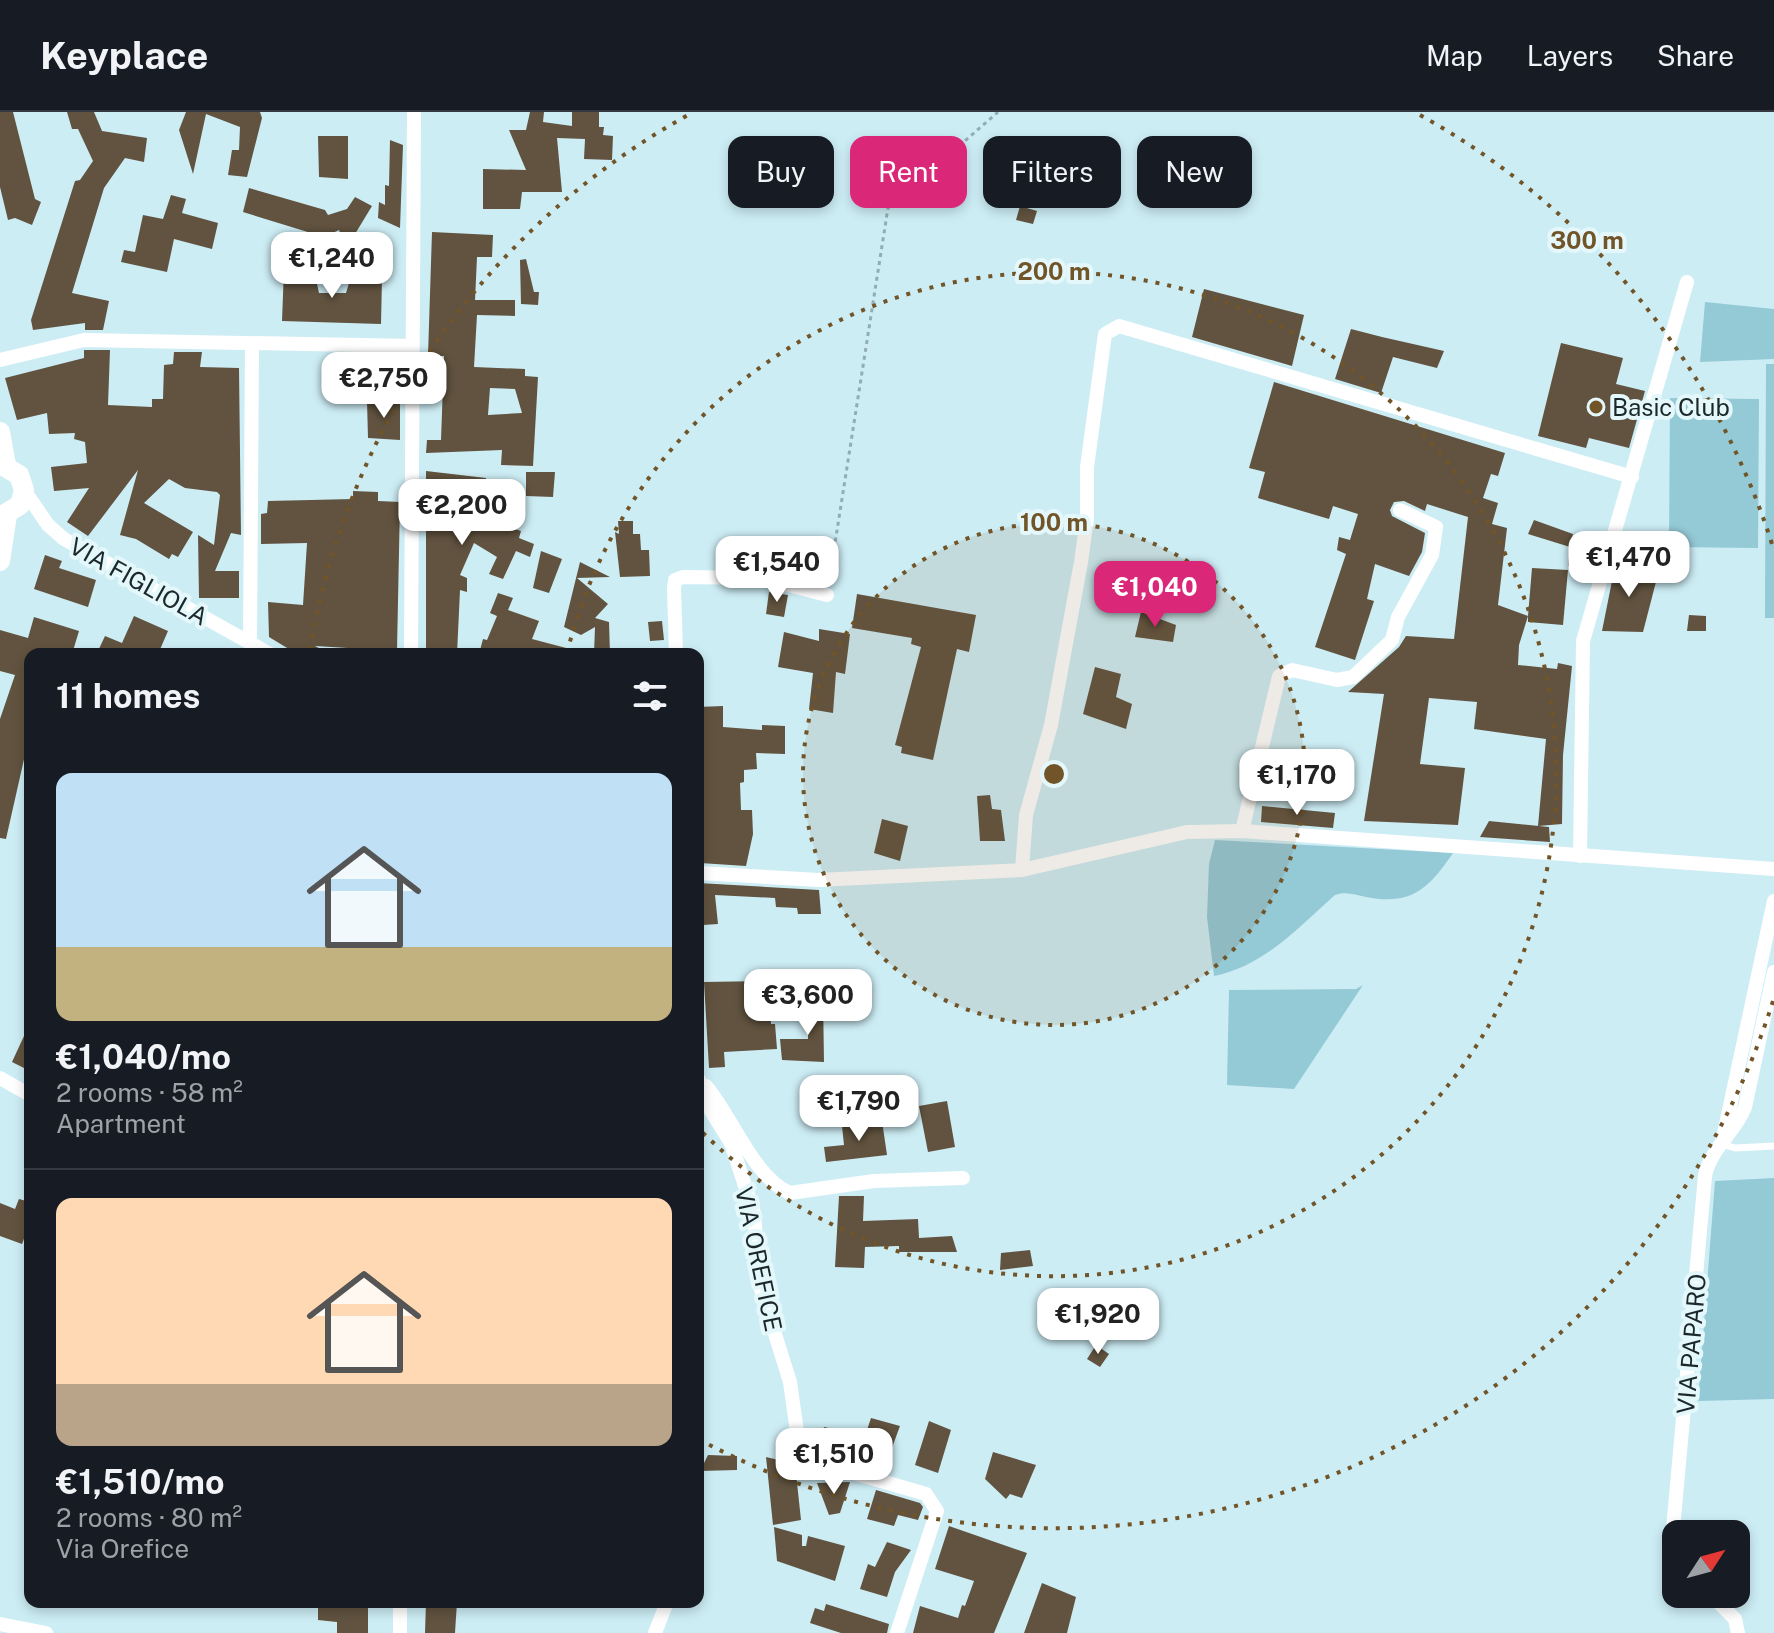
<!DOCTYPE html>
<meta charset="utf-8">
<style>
:root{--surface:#171b24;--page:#242831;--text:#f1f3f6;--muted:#9ea1a6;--line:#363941;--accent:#db2777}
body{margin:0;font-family:"Public Sans",sans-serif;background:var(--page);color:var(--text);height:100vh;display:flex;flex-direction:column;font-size:30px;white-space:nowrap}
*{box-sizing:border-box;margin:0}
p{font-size:26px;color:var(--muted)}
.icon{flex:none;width:44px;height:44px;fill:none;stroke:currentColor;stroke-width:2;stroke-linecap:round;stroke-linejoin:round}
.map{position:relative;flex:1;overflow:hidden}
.side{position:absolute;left:24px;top:536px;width:680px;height:960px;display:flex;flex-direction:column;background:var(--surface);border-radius:16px;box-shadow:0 4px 12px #0003}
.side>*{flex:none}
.hud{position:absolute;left:728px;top:24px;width:760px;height:72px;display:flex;gap:16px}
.needle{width:52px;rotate:54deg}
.tools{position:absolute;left:1662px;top:1408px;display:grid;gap:16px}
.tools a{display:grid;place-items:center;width:88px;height:88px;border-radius:16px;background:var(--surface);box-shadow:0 4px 12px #0003;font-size:40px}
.price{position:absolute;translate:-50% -68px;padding:0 18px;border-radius:16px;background:#fff;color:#222;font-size:26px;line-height:52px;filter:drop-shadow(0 2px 4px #0008)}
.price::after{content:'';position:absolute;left:50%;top:48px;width:24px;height:18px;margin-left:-12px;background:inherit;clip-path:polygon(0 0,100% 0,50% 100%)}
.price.on{background:var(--accent);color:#fff}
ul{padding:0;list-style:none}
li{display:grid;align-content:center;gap:16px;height:424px;padding:0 32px}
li+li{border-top:2px solid var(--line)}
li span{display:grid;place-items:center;height:248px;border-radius:16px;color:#555}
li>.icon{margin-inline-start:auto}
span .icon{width:144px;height:144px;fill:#fffc;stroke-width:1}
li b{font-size:34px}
h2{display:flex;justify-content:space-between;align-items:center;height:96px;padding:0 32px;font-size:34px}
.pill{padding:0 28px;border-radius:16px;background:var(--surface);box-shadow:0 4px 12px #0003;font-size:28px;line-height:72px}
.pill.on{background:var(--accent);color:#fff}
header{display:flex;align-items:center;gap:48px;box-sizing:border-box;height:112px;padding:0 40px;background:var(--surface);border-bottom:2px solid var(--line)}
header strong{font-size:38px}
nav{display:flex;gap:44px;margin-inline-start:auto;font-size:28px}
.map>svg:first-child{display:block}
.green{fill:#94c9d6}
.building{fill:#61533f;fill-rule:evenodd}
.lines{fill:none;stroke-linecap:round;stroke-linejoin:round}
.path{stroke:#93acb3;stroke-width:3;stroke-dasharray:4 4;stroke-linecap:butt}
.lane{stroke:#fff;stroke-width:7}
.street{stroke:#fff;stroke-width:14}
.secondary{stroke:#fff;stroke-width:20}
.ring{fill:none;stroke:#715528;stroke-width:4;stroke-dasharray:4 8}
.poi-dot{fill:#715528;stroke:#e4f8fc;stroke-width:3}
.labels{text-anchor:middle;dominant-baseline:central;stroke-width:8;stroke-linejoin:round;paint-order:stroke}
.poi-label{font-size:24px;fill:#1b272a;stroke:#e4f8fc;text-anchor:start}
.street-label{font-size:24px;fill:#1b272a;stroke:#e4f8fc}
.centre{fill:#715528;stroke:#e4f8fc;stroke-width:4}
.ring-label{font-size:24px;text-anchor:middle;font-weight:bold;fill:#715528;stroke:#e4f8fc;stroke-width:8;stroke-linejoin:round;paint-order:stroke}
</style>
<header>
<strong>Keyplace</strong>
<nav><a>Map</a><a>Layers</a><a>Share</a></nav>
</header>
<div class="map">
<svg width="1774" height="1521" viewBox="0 0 1774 1521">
<rect width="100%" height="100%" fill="#cdedf5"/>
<g class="green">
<polygon points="1705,190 1774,197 1774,247 1700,250"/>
<polygon points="1766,252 1774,252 1774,506 1765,506"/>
<polygon points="1670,286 1759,287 1758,436 1669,435"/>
<path d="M1215,728l238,13c-24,35 -41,53 -87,44 -11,-2 -20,-6 -31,-2 -36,32 -72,72 -121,81l-7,-59 2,-53z"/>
<polygon points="1363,873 1294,977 1227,973 1229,878 1356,877"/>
<polygon points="1774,1066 1774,1287 1698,1289 1715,1069"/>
</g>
<g class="building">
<polygon points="0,0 13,0 35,87 41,90 32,113 15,106 8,108 0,75"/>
<polygon points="67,0 94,0 102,19 147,26 144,50 125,46 104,76 72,181 109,189 103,218 85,218 85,211 33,218 31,208 75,69 80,68 93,49 78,17 72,17"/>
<polygon points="186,0 260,0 262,6 247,65 228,63 232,38 239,38 240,15 206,2 193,62 179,18"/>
<polygon points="530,0 544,0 543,10 572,14 572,0 599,0 599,15 604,15 603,23 613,24 612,48 584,47 585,27 557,26 562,80 522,80 520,97 483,97 483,57 526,58 509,18 526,18"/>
<polygon points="318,24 348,24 348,67 319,65"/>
<polygon points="390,28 403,33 400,116 378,106 379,90 385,93 385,73 389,74"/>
<polygon points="249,76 325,98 328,103 347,97 355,85 372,94 352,127 344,130 339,118 324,125 243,100"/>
<polygon points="171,83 186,87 182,101 218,111 212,137 174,127 167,160 121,150 124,138 135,140 143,103 163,107"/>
<polygon points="1020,94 1037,99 1033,112 1016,108"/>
<path d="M432,120l61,3 -1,22h-15l-2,43h40v16l-38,-1 -3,52 51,2v7l13,1 -5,89 -32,-1 1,-15 -76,3 1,-13h14l3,-84h-16zM490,276l25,1 7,24 -34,2z"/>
<polygon points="526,147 534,180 539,180 538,193 521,192 520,148"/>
<polygon points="355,156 382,166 381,212 282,209 284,157 314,158 319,181 346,181 350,168 355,169"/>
<polygon points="1204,177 1304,203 1292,254 1192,225"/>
<polygon points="1351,217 1382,225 1444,239 1437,256 1393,245 1381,281 1335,267"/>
<polygon points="1561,231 1623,246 1616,272 1645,279 1629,336 1589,326 1586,336 1538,324"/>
<polygon points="84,238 110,238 108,293 152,295 152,287 163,287 164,253 173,252 174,240 202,240 200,255 239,256 241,423 231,421 215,459 239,459 239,486 199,486 198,423 214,433 220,383 217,380 185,376 169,367 144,391 193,420 178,445 172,442 169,447 136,427 120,423 138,358 88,424 67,410 89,376 54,379 51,355 87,351 85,330 74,327 75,321 49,322 47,301 17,308 5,266 84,246"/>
<polygon points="1274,270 1505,341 1498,364 1491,362 1483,386 1498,391 1492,412 1507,416 1498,493 1528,504 1532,456 1568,458 1563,513 1528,510 1528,504 1519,533 1518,553 1557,557 1558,551 1572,554 1563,643 1562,712 1538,714 1546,627 1474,617 1477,590 1429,586 1420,652 1465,656 1458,713 1364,709 1384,582 1348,580 1399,535 1406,524 1454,527 1468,405 1427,392 1425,399 1404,389 1394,390 1390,398 1392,404 1425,421 1422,440 1409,464 1375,452 1367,487 1374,489 1355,548 1315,535 1346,442 1337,438 1339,425 1350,428 1358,402 1333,394 1329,407 1258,386 1265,360 1249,356"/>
<polygon points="367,289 400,289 400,328 368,326"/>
<polygon points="426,359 486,366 485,379 519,386 512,416 521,419 519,426 534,432 530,445 516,439 503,467 489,462 497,445 474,431 460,463 467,466 467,480 460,478 457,542 426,542"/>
<polygon points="526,360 555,360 553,385 526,384"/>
<polygon points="353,379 378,380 378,389 400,390 397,539 315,534 330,542 297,542 269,525 268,490 303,493 307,431 261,432 261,402 267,401 268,389 353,387"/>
<polygon points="1534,408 1573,422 1570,435 1528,422"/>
<polygon points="618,409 633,409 633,422 640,422 641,438 649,438 650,464 620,465 615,420 619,422"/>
<polygon points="1570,435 1597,444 1593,460 1568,454"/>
<polygon points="541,439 562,447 549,481 533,476"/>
<polygon points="45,443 62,449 59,456 96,468 88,495 34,477"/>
<polygon points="1616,449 1658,462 1643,520 1602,519"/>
<polygon points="580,450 610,465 577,466 608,492 595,506 609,510 610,542 594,542 595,515 581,523 564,515"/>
<polygon points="769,480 788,483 784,505 766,502"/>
<polygon points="498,481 513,486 508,498 539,509 532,527 570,537 570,542 479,542 483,527 487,528 497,504 490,501"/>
<polygon points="857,482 976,503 969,540 957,537 933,648 901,641 902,635 895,633 921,535 911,532 912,526 852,516"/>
<polygon points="1141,500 1176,513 1173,530 1135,525"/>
<polygon points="1689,503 1706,504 1706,519 1687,519"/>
<polygon points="134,504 168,519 158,542 106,542 98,539 105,524 122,531"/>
<polygon points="34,505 79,519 72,542 30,542 30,635 27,634 6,727 0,726 0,607 15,563 0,559 0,518 28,526"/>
<polygon points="662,509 664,528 650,529 648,510"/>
<polygon points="819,517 850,522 845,562 836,560 833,601 809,597 813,561 778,555 784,520 819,529"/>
<polygon points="1095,555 1121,562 1116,585 1132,592 1126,617 1083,602"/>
<polygon points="723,594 723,615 762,618 762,613 785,614 785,642 756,641 757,657 744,658 744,670 740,671 741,698 752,698 753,722 746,754 700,751 698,595"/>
<polygon points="990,683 992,697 1001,698 1005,729 980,729 977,684"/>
<polygon points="1262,694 1335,701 1333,716 1261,710"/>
<polygon points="882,707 908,714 900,749 874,741"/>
<polygon points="1489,709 1549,715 1550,730 1480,725"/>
<polygon points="698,771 819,778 821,802 798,802 797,796 776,795 775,786 715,783 718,812 703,813"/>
<polygon points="770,869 771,912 775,912 777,937 724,940 725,955 709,956 704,870"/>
<polygon points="808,884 823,885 824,950 782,948 780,927 808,927"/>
<polygon points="30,911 30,959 12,950"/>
<polygon points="947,989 955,1035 928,1040 919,994"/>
<polygon points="882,1009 887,1043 826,1050 824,1035 844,1033 842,1014"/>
<polygon points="839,1084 864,1084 863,1109 918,1107 919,1126 952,1124 957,1140 899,1140 899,1134 865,1135 864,1156 835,1155"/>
<polygon points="19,1087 30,1090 30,1111 22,1132 0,1124 0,1091 15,1097"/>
<polygon points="1030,1138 1033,1154 1000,1158 1001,1141"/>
<polygon points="1096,1233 1109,1242 1100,1255 1087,1247"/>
<polygon points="871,1306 900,1314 886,1352 858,1343 857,1349 827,1340 829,1331 821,1329 824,1315 865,1324"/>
<polygon points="929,1309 951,1318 938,1361 915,1353"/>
<polygon points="993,1340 1036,1353 1022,1386 1010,1382 1006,1387 985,1367"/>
<polygon points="708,1343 737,1344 737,1358 700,1359"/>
<polygon points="766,1345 795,1352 801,1408 773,1413"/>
<polygon points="850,1370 840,1401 829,1403 817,1371"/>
<polygon points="876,1378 920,1391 923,1395 918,1408 898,1403 894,1414 867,1407"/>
<polygon points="949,1414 1027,1441 994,1521 913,1521 920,1494 958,1506 962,1493 965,1494 974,1469 935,1457"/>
<polygon points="774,1415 802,1423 802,1434 806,1434 808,1424 845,1434 835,1469 777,1449"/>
<polygon points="887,1430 911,1438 895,1460 887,1485 860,1477 868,1452 875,1455"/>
<polygon points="1042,1471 1076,1485 1067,1521 1024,1521"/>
<polygon points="318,1490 368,1490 368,1521 337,1521 337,1510 318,1508"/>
<polygon points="426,1490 457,1490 455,1521 425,1521"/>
<polygon points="826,1492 889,1512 887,1521 841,1521 810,1511 815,1496 824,1499"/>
</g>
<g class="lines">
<polyline class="path" points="829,469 888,96 998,0"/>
<polyline class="lane" points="1722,1032 1735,1036 1774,1034"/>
<g class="street">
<polyline points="0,248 84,228 412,234"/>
<polyline points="24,378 48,413 64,427 270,542"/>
<polyline points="250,531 252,232"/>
<polyline points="411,542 414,0"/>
<polyline points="676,542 674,476 675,468 683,465 761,466 827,483"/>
<polyline points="1242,719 1279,564 1292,558 1337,568 1353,565 1392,528 1398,505 1432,443 1436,415 1400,398"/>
<polyline points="1580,744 1583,529 1687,170"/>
<polyline points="1022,758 1026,703 1051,613 1081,450 1087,407 1087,355 1105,222 1119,214 1632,365"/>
<polyline points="698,761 818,768 1022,758 1187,720 1242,719 1774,757"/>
<polyline points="0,966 30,983"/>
<polyline points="698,966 711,999 731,1031 754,1101 760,1174 790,1270 799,1334 805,1347 926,1382 937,1399 897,1521"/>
<path d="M706,974c27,32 48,92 84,107l84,-12 89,-3"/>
<polyline points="1722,1031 1774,789"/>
<path d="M1676,1437l-4,-9 33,-364c5,-27 30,-43 40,-69l29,-135"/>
<polyline points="1710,1482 1735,1507 1738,1521"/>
<polyline points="0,1512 46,1521"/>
<polyline points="400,1521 400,1490"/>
<polyline points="655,1521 667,1490"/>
</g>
<g class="secondary">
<polyline points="0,320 6,353"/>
<polyline points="0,352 19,363 24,378 20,393 0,405"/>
<polyline points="0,449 7,403"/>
</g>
</g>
<circle cx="1054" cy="662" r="251" fill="#715528" fill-opacity=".12"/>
<g class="ring">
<circle cx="1054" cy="662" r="251"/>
<path d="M567 541A502 502 0 1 1 699 1017"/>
<path d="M1773 889A754 754 0 0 1 700 1328M310 538A754 754 0 0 1 688 3M1420 3A754 754 0 0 1 1773 435"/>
</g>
<circle class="poi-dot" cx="1596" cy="295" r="8"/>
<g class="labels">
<g class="poi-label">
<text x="1612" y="295">Basic Club</text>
</g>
<g class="street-label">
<text transform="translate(139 469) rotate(29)">VIA FIGLIOLA</text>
<text transform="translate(759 1147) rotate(78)">VIA OREFICE</text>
<text transform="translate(1691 1232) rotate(-85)">VIA PAPARO</text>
</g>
</g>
<circle cx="1054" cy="662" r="12" class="centre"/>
<g class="ring-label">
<text x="1587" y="137">300 m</text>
<text x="1054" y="168">200 m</text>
<text x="1054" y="419">100 m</text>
</g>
</svg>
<div class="tools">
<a><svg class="needle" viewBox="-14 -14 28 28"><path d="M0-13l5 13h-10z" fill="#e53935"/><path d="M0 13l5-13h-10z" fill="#9ea1a6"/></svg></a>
</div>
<b class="price" style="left:332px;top:188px">€1,240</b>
<b class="price" style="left:384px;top:308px">€2,750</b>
<b class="price" style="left:462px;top:435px">€2,200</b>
<b class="price" style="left:1629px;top:487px">€1,470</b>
<b class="price" style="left:777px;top:492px">€1,540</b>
<b class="price on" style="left:1155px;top:517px">€1,040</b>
<b class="price" style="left:1297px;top:705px">€1,170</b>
<b class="price" style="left:808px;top:925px">€3,600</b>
<b class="price" style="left:859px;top:1031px">€1,790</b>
<b class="price" style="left:1098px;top:1244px">€1,920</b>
<b class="price" style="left:834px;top:1384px">€1,510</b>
<div class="hud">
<a class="pill">Buy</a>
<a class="pill on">Rent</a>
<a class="pill">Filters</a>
<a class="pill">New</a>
</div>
<section class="side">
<h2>11 homes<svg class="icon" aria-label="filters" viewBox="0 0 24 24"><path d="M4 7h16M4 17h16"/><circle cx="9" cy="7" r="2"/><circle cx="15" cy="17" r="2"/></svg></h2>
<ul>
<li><span style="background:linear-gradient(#bfe0f5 70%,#c2b280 0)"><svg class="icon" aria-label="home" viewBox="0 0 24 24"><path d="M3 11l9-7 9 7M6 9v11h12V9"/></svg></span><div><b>€1,040/mo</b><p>2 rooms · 58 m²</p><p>Apartment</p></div></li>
<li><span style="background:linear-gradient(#ffd9b3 75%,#b9a48a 0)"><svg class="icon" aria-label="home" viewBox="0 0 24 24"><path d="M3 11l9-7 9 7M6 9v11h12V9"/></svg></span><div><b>€1,510/mo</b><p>2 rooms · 80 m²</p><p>Via Orefice</p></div></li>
</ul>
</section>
</div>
